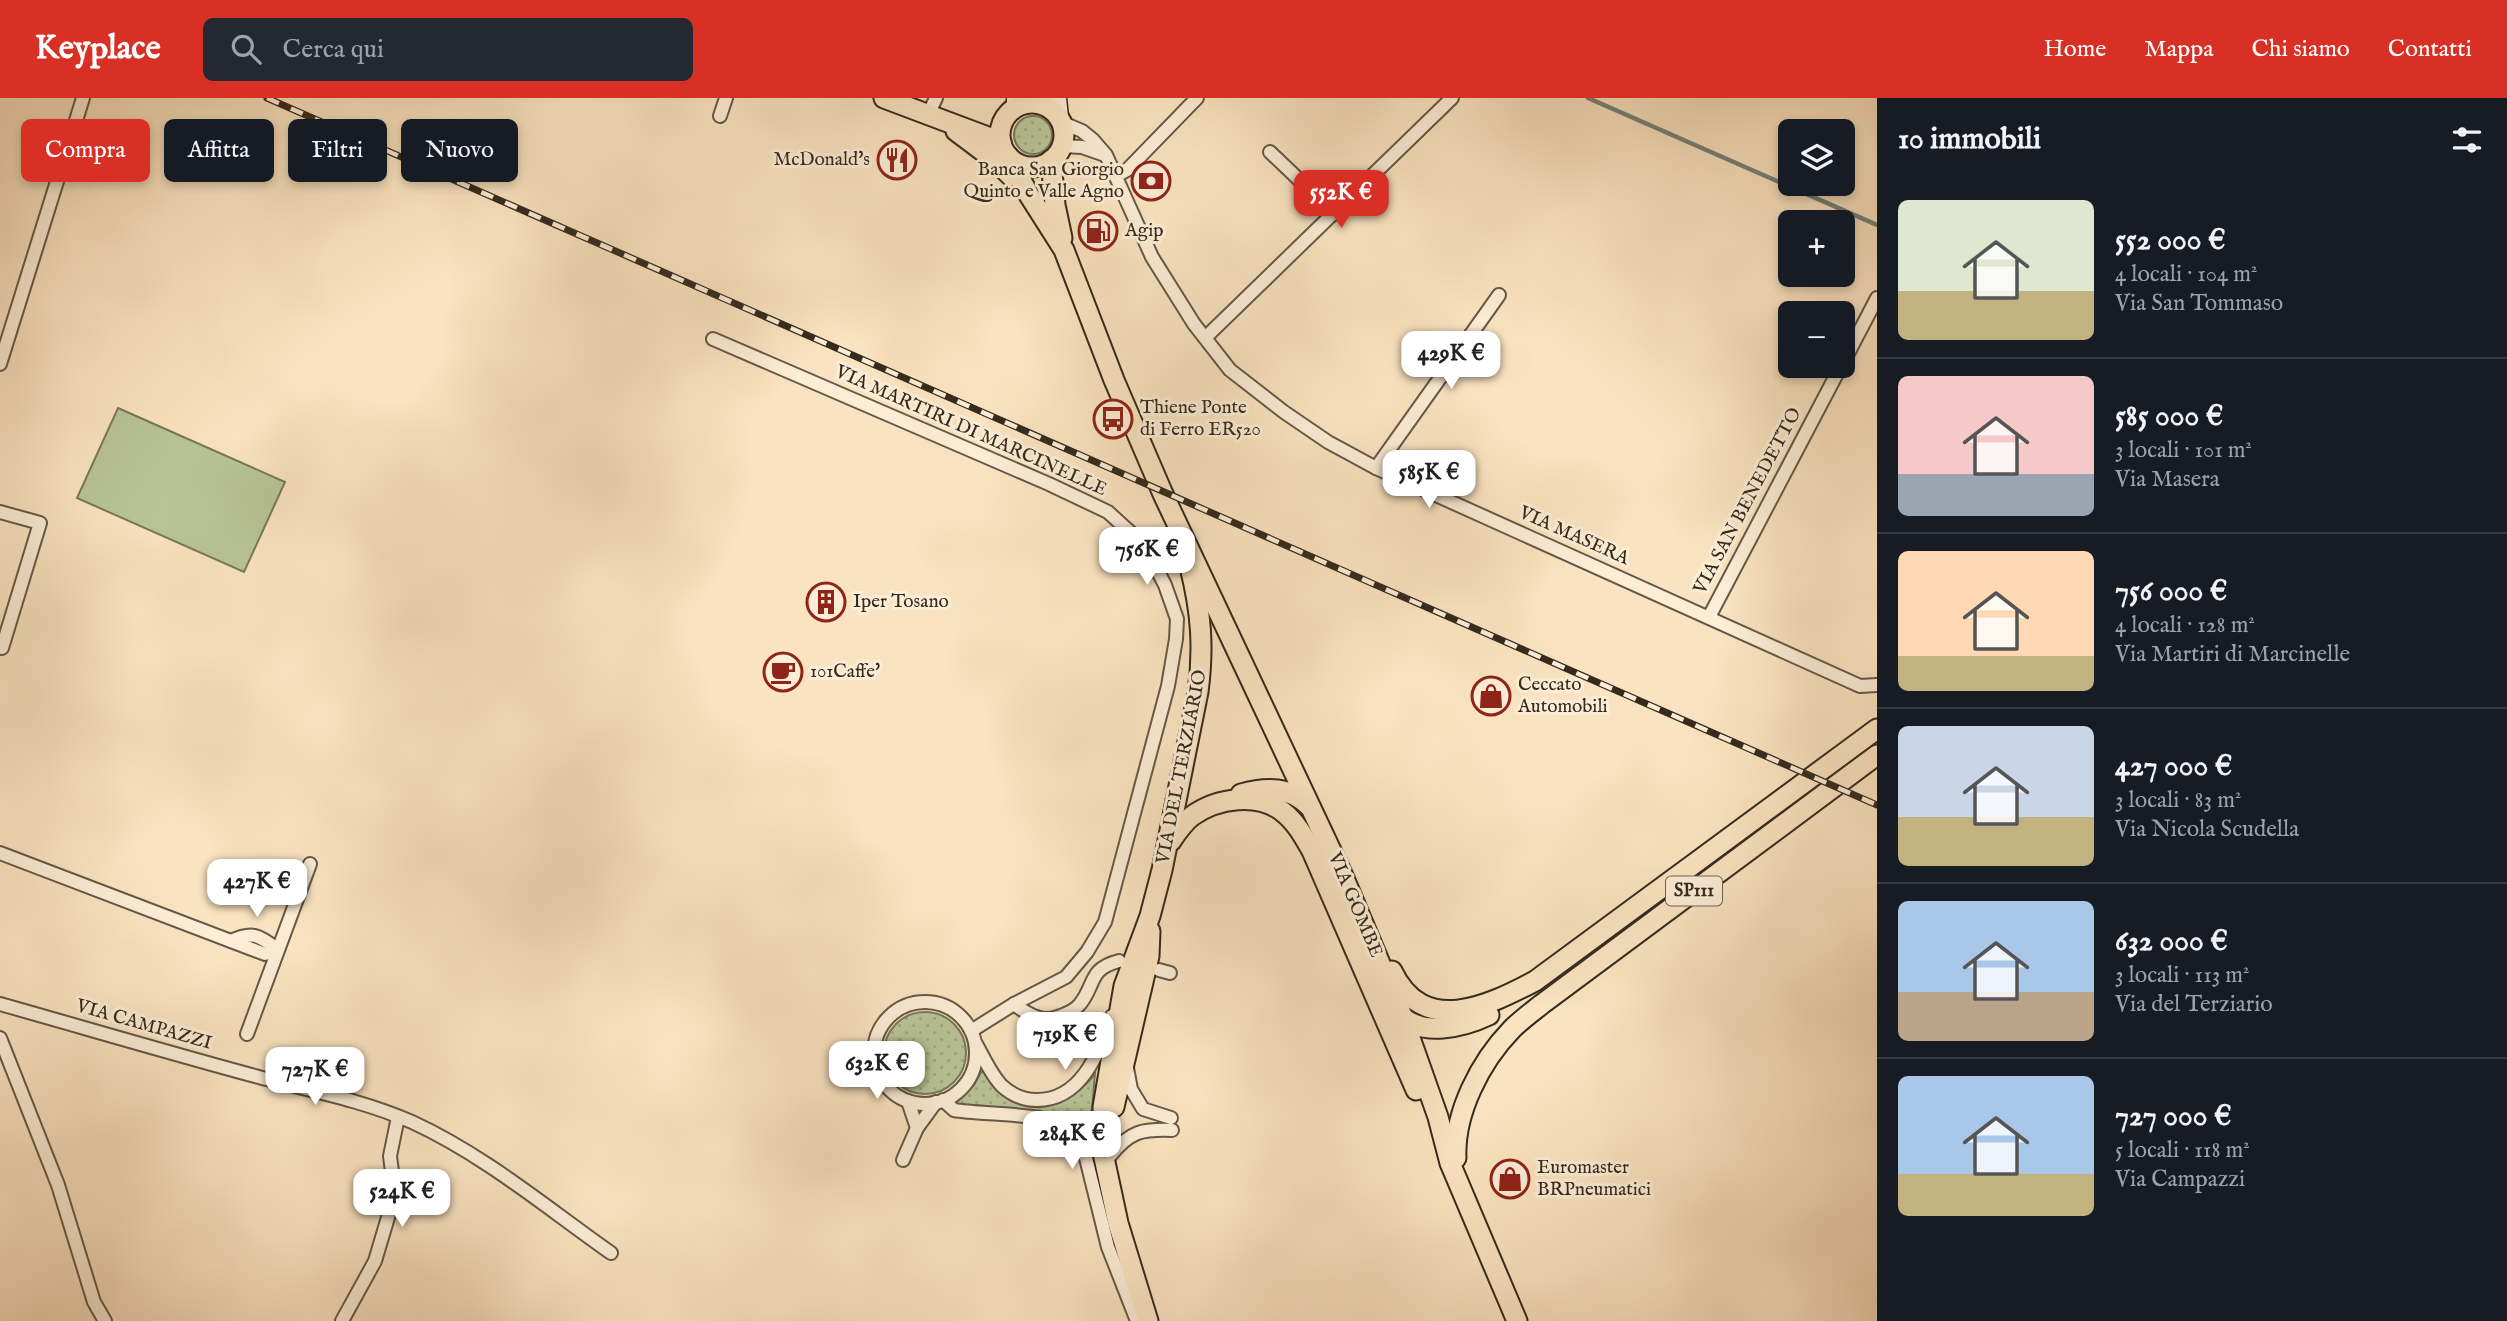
<!DOCTYPE html>
<html lang="it">
<meta charset="utf-8">
<style>
:root{--surface:#171b24;--page:#242831;--text:#f1f3f6;--muted:#9ea1a6;--line:#363941;--accent:#d93025}
body{margin:0;font-family:"IM FELL English",serif;background:var(--page);color:var(--text);height:100vh;display:flex;flex-direction:column;font-size:26px;white-space:nowrap}
*{box-sizing:border-box;margin:0}
p{font-size:23px;color:var(--muted)}
.icon{flex:none;width:38px;height:38px;fill:none;stroke:currentColor;stroke-width:2;stroke-linecap:round;stroke-linejoin:round}
.map{position:relative;flex:1;overflow:hidden}
.drawer{display:flex;flex-direction:column;background:var(--surface);width:630px}
.drawer>*{flex:none}
.top-card{position:absolute;left:21px;top:21px;width:665px;height:63px;display:flex;gap:14px}
.tools{position:absolute;left:1778px;top:21px;display:grid;gap:14px}
.tools a{display:grid;place-items:center;width:77px;height:77px;border-radius:10px;background:var(--surface);box-shadow:0 4px 10px #0003;font-size:35px}
.price{position:absolute;translate:-50% -60px;padding:0 16px;border-radius:14px;background:#fff;color:#222;font-size:23px;line-height:46px;filter:drop-shadow(0 2px 4px #0008)}
.price::after{content:'';position:absolute;left:50%;top:42px;width:21px;height:16px;margin-left:-10px;background:inherit;clip-path:polygon(0 0,100% 0,50% 100%)}
.price.on{background:var(--accent);color:#fff}
ul{padding:0;list-style:none}
li{display:flex;align-items:center;gap:21px;height:175px;padding:0 21px}
li+li{border-top:2px solid var(--line)}
li span{display:grid;place-items:center;flex:none;width:196px;height:140px;border-radius:10px;color:#555}
li>.icon{margin-inline-start:auto}
span .icon{width:84px;height:84px;fill:#fffc;stroke-width:1}
li b{font-size:30px}
h2{display:flex;justify-content:space-between;align-items:center;height:84px;padding:0 21px;font-size:30px}
.chip{padding:0 24px;border-radius:10px;background:var(--surface);box-shadow:0 4px 10px #0003;font-size:24px;line-height:63px}
.chip.on{background:var(--accent);color:#fff}
header{display:flex;align-items:center;gap:42px;box-sizing:border-box;height:98px;padding:0 35px;background:var(--accent);color:#fff}
header strong{font-size:33px}
nav{display:flex;gap:38px;margin-inline-start:auto;font-size:24px}
.search{width:490px;height:63px;background:var(--page);display:flex;align-items:center;gap:18px;box-sizing:border-box;padding:0 24px;border-radius:10px;color:var(--muted);font-size:26px}
main{display:flex;flex:1;min-height:0}
.map>svg:first-child{display:block}
.grass{fill:url(#grass-dots);stroke:#77785a;stroke-width:2}
.pitch{fill:#b9c597;stroke:#77785a;stroke-width:2}
.lines{fill:none;stroke-linecap:round;stroke-linejoin:round}
.stream{stroke:#76827c;stroke-width:4.5}
.street-casing{stroke:#665846;stroke-width:16}
.secondary-casing{stroke:#352a1d;stroke-width:21}
.primary-casing{stroke:#352a1d;stroke-width:23}
.street{stroke:#fcedd6;stroke-width:12}
.secondary{stroke:#fcedd6;stroke-width:18}
.primary{stroke:#fae3c0;stroke-width:19}
.rail-casing{stroke:#352a1d;stroke-width:7}
.rail{stroke:#fcedd6;stroke-width:4.5;stroke-dasharray:13;stroke-linecap:butt}
.labels{text-anchor:middle;dominant-baseline:central;stroke-width:6;stroke-linejoin:round;paint-order:stroke}
.shield{fill:#fcedd6;stroke:#716454;stroke-width:2}
.shield-label{font-size:18px;font-weight:bold;fill:#352a1d}
.poi-label{font-size:19px;fill:#352a1d;stroke:#fcedd6;text-anchor:start}
.street-label{font-size:19px;fill:#352a1d;stroke:#fcedd6}
</style>
<header>
<strong>Keyplace</strong>
<div class="search"><svg class="icon" aria-label="search" viewBox="0 0 24 24"><circle cx="10" cy="10" r="6"/><path d="M15 15l6 6"/></svg>Cerca qui</div>
<nav><a>Home</a><a>Mappa</a><a>Chi siamo</a><a>Contatti</a></nav>
</header>
<main>
<div class="map">
<svg width="1877" height="1223" viewBox="0 0 1877 1223">
<defs>
<pattern id="grass-dots" width="8" height="8" patternUnits="userSpaceOnUse" patternTransform="scale(1.75)"><rect width="8" height="8" fill="#b9c597"/><path d="M2 2h.1M6 6h.1" fill="none" stroke="#a0a982" stroke-width="1.8" stroke-linecap="round"/></pattern>
</defs>
<rect width="100%" height="100%" fill="#fae3c0"/>
<filter id="stains"><feTurbulence type="fractalNoise" baseFrequency=".00286" numOctaves="4"/><feColorMatrix values="0 0 0 0 .2 0 0 0 0 .09 0 0 0 0 .02 0 0 0 .5 -.17"/></filter>
<radialGradient id="worn" r=".72"><stop offset=".6" stop-color="#630" stop-opacity="0"/><stop offset="1" stop-color="#630" stop-opacity=".3"/></radialGradient>
<g class="grass">
<circle cx="1033" cy="37" r="19"/>
<circle cx="925" cy="955" r="41"/>
<path d="M984,973c28,51 78,44 111,3l-6,70c-7,-9 -13,-17 -22,-24 -23,-15 -81,-11 -110,-16l-1,-2 18,-17 7,-13z"/>
</g>
<polygon class="pitch" points="118,310 285,384 244,474 77,400"/>
<g class="lines">
<polyline class="stream" points="1588,0 1877,127"/>
<defs>
<g id="street">
<polyline points="928,17 936,0"/>
<polyline points="720,18 726,0"/>
<polyline points="1061,24 1082,33 1093,42 1106,57 1152,159 1194,226 1230,272 1284,314 1328,344 1376,370 1860,588 1877,587"/>
<polyline points="1062,48 1082,49 1105,57"/>
<polyline points="1270,54 1335,116"/>
<polyline points="1116,78 1127,72 1197,0"/>
<polyline points="1206,239 1452,0"/>
<polyline points="713,241 1049,386 1108,414 1131,435 1152,462 1165,487 1177,521 1176,541 1168,588 1105,824 1087,854 1066,879 1014,906 971,933"/>
<polyline points="1843,265 1877,200"/>
<polyline points="0,266 83,0"/>
<polyline points="1376,370 1499,197"/>
<polyline points="0,414 40,425 2,550"/>
<polyline points="1709,519 1841,268"/>
<polyline points="0,755 265,856 277,851"/>
<path d="M231,843c21,-10 28,-6 46,8"/>
<polyline points="1159,872 1170,875"/>
<circle cx="925" cy="955" r="51"/>
<path d="M0,906c85,24 170,49 255,72 53,14 107,24 157,46 72,33 135,86 199,131"/>
<path d="M1014,906c7,6 21,14 30,15 10,1 30,-7 36,-15 16,-20 8,-35 39,-43"/>
<polyline points="247,936 310,766"/>
<polyline points="0,940 58,1087 94,1204 105,1223"/>
<path d="M976,946c8,14 15,31 26,42 10,9 22,14 35,14 46,0 62,-50 75,-84"/>
<polyline points="1127,970 1131,991 1143,1011 1171,1020"/>
<path d="M943,1002l11,10c29,5 88,2 110,17 11,7 17,18 22,31l22,89 29,74"/>
<polyline points="908,1003 917,1030 936,1004"/>
<path d="M1110,1058c20,-25 32,-27 62,-26"/>
<polyline points="903,1062 917,1030"/>
<polyline points="342,1223 375,1163 389,1116 392,1074 390,1058 398,1019"/>
</g>
<g id="secondary">
<polyline points="1057,0 1059,20"/>
<polyline points="1016,9 1016,0"/>
</g>
<g id="primary">
<polyline points="884,0 1001,44"/>
<circle cx="1032" cy="37" r="32"/>
<polyline points="956,33 992,60 1011,78"/>
<polyline points="1008,58 1029,97 1064,152 1114,282 1163,396 1343,778 1403,920 1438,1019 1450,1065 1517,1223"/>
<polyline points="1051,62 1055,107 1062,140"/>
<path d="M1241,696c25,-7 49,-8 69,13"/>
<path d="M1171,743c6,-9 12,-18 21,-25 25,-18 66,-24 91,-4 13,10 21,25 29,39l104,239"/>
<path d="M1392,873c31,66 96,35 143,10l342,-252"/>
<path d="M1399,916c22,24 65,13 90,1"/>
<polyline points="1114,1009 1149,858 1150,833"/>
<path d="M1456,1060c-2,-45 24,-96 56,-129 9,-9 20,-17 30,-25l335,-249"/>
<path d="M1148,1223l-30,-98 -15,-70v-46l21,-121 26,-70 12,-46 36,-178c6,-45 3,-81 -8,-125"/>
</g>
</defs>
<use href="#street" class="street-casing"/>
<use href="#secondary" class="secondary-casing"/>
<use href="#primary" class="primary-casing"/>
<use href="#street" class="street"/>
<use href="#secondary" class="secondary"/>
<use href="#primary" class="primary"/>
<defs>
<polyline id="rail" points="267,0 1877,707"/>
</defs>
<use href="#rail" class="rail-casing"/>
<use href="#rail" class="rail"/>
</g>
<defs>
<symbol id="restaurant-ring" viewBox="-11 -11 22 22"><circle r="9.5" fill="#fcedd6" stroke="#8f2418" stroke-width="1.5"/><path d="M-5-6h1v4h1v-4h1v4h1v-4h1v5L-1.5 .5V6h-2V.5L-5-1ZM5-6V6H3V1.5H1.5Q1.5-4 5-6Z" fill="#8f2418"/></symbol>
<symbol id="bank-ring" viewBox="-11 -11 22 22"><circle r="9.5" fill="#fcedd6" stroke="#8f2418" stroke-width="1.5"/><path d="M-6-4H6V4H-6ZM0-2.3a2.3 2.3 0 1 0 0 4.6a2.3 2.3 0 1 0 0-4.6Z" fill="#8f2418"/></symbol>
<symbol id="fuel-ring" viewBox="-11 -11 22 22"><circle r="9.5" fill="#fcedd6" stroke="#8f2418" stroke-width="1.5"/><path d="M-5.5-6h7V0h2V4h1.3V-2.5L3-4.5l.8-.8L6-3V5H2.5V1h-1V6h-7ZM-4.2-4.7v3.2H.2V-4.7Z" fill="#8f2418"/></symbol>
<symbol id="bus-ring" viewBox="-11 -11 22 22"><circle r="9.5" fill="#fcedd6" stroke="#8f2418" stroke-width="1.5"/><path d="M-5-6H5V4H4V6H2V4H-2V6H-4V4H-5ZM-3.5-4V0h7V-4ZM-3.5 1.2v1.5H-2V1.2ZM2 1.2v1.5H3.5V1.2Z" fill="#8f2418"/></symbol>
<symbol id="building-ring" viewBox="-11 -11 22 22"><circle r="9.5" fill="#fcedd6" stroke="#8f2418" stroke-width="1.5"/><path d="M-4-6H4V6H1V3H-1V6H-4ZM-2.5-4.3h1.7v1.8h-1.7ZM.8-4.3h1.7v1.8H.8ZM-2.5-1h1.7V.8h-1.7ZM.8-1h1.7V.8H.8Z" fill="#8f2418"/></symbol>
<symbol id="cafe-ring" viewBox="-11 -11 22 22"><circle r="9.5" fill="#fcedd6" stroke="#8f2418" stroke-width="1.5"/><path d="M-5.5-4.5H6V0H3Q3 3.5 0 3.5H-2.5Q-5.5 3.5-5.5 0ZM3-3.2v2h1.7v-2ZM-6 4.5H4V6H-6Z" fill="#8f2418"/></symbol>
<symbol id="shop-ring" viewBox="-11 -11 22 22"><circle r="9.5" fill="#fcedd6" stroke="#8f2418" stroke-width="1.5"/><path d="M-5-2.5h2.3a2.7 3.5 0 0 1 5.4 0H5L5.5 6h-11ZM-1.5-2.5h3a1.5 2.3 0 0 0-3 0Z" fill="#8f2418"/></symbol>
</defs>
<g fill-rule="evenodd">
<use href="#restaurant-ring" x="875" y="40" width="44" height="44"/>
<use href="#bank-ring" x="1129" y="61" width="44" height="44"/>
<use href="#fuel-ring" x="1076" y="111" width="44" height="44"/>
<use href="#bus-ring" x="1091" y="299" width="44" height="44"/>
<use href="#building-ring" x="804" y="482" width="44" height="44"/>
<use href="#cafe-ring" x="761" y="552" width="44" height="44"/>
<use href="#shop-ring" x="1469" y="576" width="44" height="44"/>
<use href="#shop-ring" x="1488" y="1059" width="44" height="44"/>
</g>
<g class="labels">
<rect class="shield" x="1666" y="778.5" width="56" height="29" rx="5"/>
<g class="shield-label">
<text x="1694" y="793">SP111</text>
</g>
<g class="poi-label">
<text x="870" y="62" text-anchor="end">McDonald's</text>
<text x="1124" y="72" text-anchor="end">Banca San Giorgio<tspan x="1124" dy="22">Quinto e Valle Agno</tspan></text>
<text x="1125" y="133">Agip</text>
<text x="1140" y="310">Thiene Ponte<tspan x="1140" dy="22">di Ferro ER520</tspan></text>
<text x="853" y="504">Iper Tosano</text>
<text x="810" y="574">101Caffe'</text>
<text x="1518" y="587">Ceccato<tspan x="1518" dy="22">Automobili</tspan></text>
<text x="1537" y="1070">Euromaster<tspan x="1537" dy="22">BRPneumatici</tspan></text>
</g>
<g class="street-label">
<text transform="translate(971 333) rotate(24)">VIA MARTIRI DI MARCINELLE</text>
<text transform="translate(1748 403) rotate(-62)">VIA SAN BENEDETTO</text>
<text transform="translate(1574 438) rotate(24)">VIA MASERA</text>
<text transform="translate(1182 669) rotate(-79)">VIA DEL TERZIARIO</text>
<text transform="translate(1355 807) rotate(67)">VIA GOMBE</text>
<text transform="translate(144 927) rotate(16)">VIA CAMPAZZI</text>
</g>
</g>
<rect width="100%" height="100%" filter="url(#stains)"/>
<rect width="100%" height="100%" fill="url(#worn)"/>
</svg>
<div class="tools">
<a><svg class="icon" aria-label="layers" viewBox="0 0 24 24"><path d="M12 4l9 5-9 5-9-5zM3 14l9 5 9-5"/></svg></a>
<a>+</a>
<a>−</a>
</div>
<b class="price on" style="left:1341px;top:132px">552K €</b>
<b class="price" style="left:1451px;top:293px">429K €</b>
<b class="price" style="left:1429px;top:412px">585K €</b>
<b class="price" style="left:1147px;top:489px">756K €</b>
<b class="price" style="left:257px;top:821px">427K €</b>
<b class="price" style="left:1065px;top:974px">719K €</b>
<b class="price" style="left:877px;top:1003px">632K €</b>
<b class="price" style="left:315px;top:1009px">727K €</b>
<b class="price" style="left:1072px;top:1073px">284K €</b>
<b class="price" style="left:402px;top:1131px">524K €</b>
<div class="top-card">
<a class="chip on">Compra</a>
<a class="chip">Affitta</a>
<a class="chip">Filtri</a>
<a class="chip">Nuovo</a>
</div>
</div>
<section class="drawer">
<h2>10 immobili<svg class="icon" aria-label="filters" viewBox="0 0 24 24"><path d="M4 7h16M4 17h16"/><circle cx="9" cy="7" r="2"/><circle cx="15" cy="17" r="2"/></svg></h2>
<ul>
<li><span style="background:linear-gradient(#dfe7d0 65%,#c2b280 0)"><svg class="icon" aria-label="home" viewBox="0 0 24 24"><path d="M3 11l9-7 9 7M6 9v11h12V9"/></svg></span><div><b>552 000 €</b><p>4 locali · 104 m²</p><p>Via San Tommaso</p></div></li>
<li><span style="background:linear-gradient(#f6c9c9 70%,#9aa5b1 0)"><svg class="icon" aria-label="home" viewBox="0 0 24 24"><path d="M3 11l9-7 9 7M6 9v11h12V9"/></svg></span><div><b>585 000 €</b><p>3 locali · 101 m²</p><p>Via Masera</p></div></li>
<li><span style="background:linear-gradient(#ffd9b3 75%,#c2b280 0)"><svg class="icon" aria-label="home" viewBox="0 0 24 24"><path d="M3 11l9-7 9 7M6 9v11h12V9"/></svg></span><div><b>756 000 €</b><p>4 locali · 128 m²</p><p>Via Martiri di Marcinelle</p></div></li>
<li><span style="background:linear-gradient(#c9d6e8 65%,#c2b280 0)"><svg class="icon" aria-label="home" viewBox="0 0 24 24"><path d="M3 11l9-7 9 7M6 9v11h12V9"/></svg></span><div><b>427 000 €</b><p>3 locali · 83 m²</p><p>Via Nicola Scudella</p></div></li>
<li><span style="background:linear-gradient(#a9c7e8 65%,#b9a48a 0)"><svg class="icon" aria-label="home" viewBox="0 0 24 24"><path d="M3 11l9-7 9 7M6 9v11h12V9"/></svg></span><div><b>632 000 €</b><p>3 locali · 113 m²</p><p>Via del Terziario</p></div></li>
<li><span style="background:linear-gradient(#a9c7e8 70%,#c2b280 0)"><svg class="icon" aria-label="home" viewBox="0 0 24 24"><path d="M3 11l9-7 9 7M6 9v11h12V9"/></svg></span><div><b>727 000 €</b><p>5 locali · 118 m²</p><p>Via Campazzi</p></div></li>
</ul>
</section>
</main>
